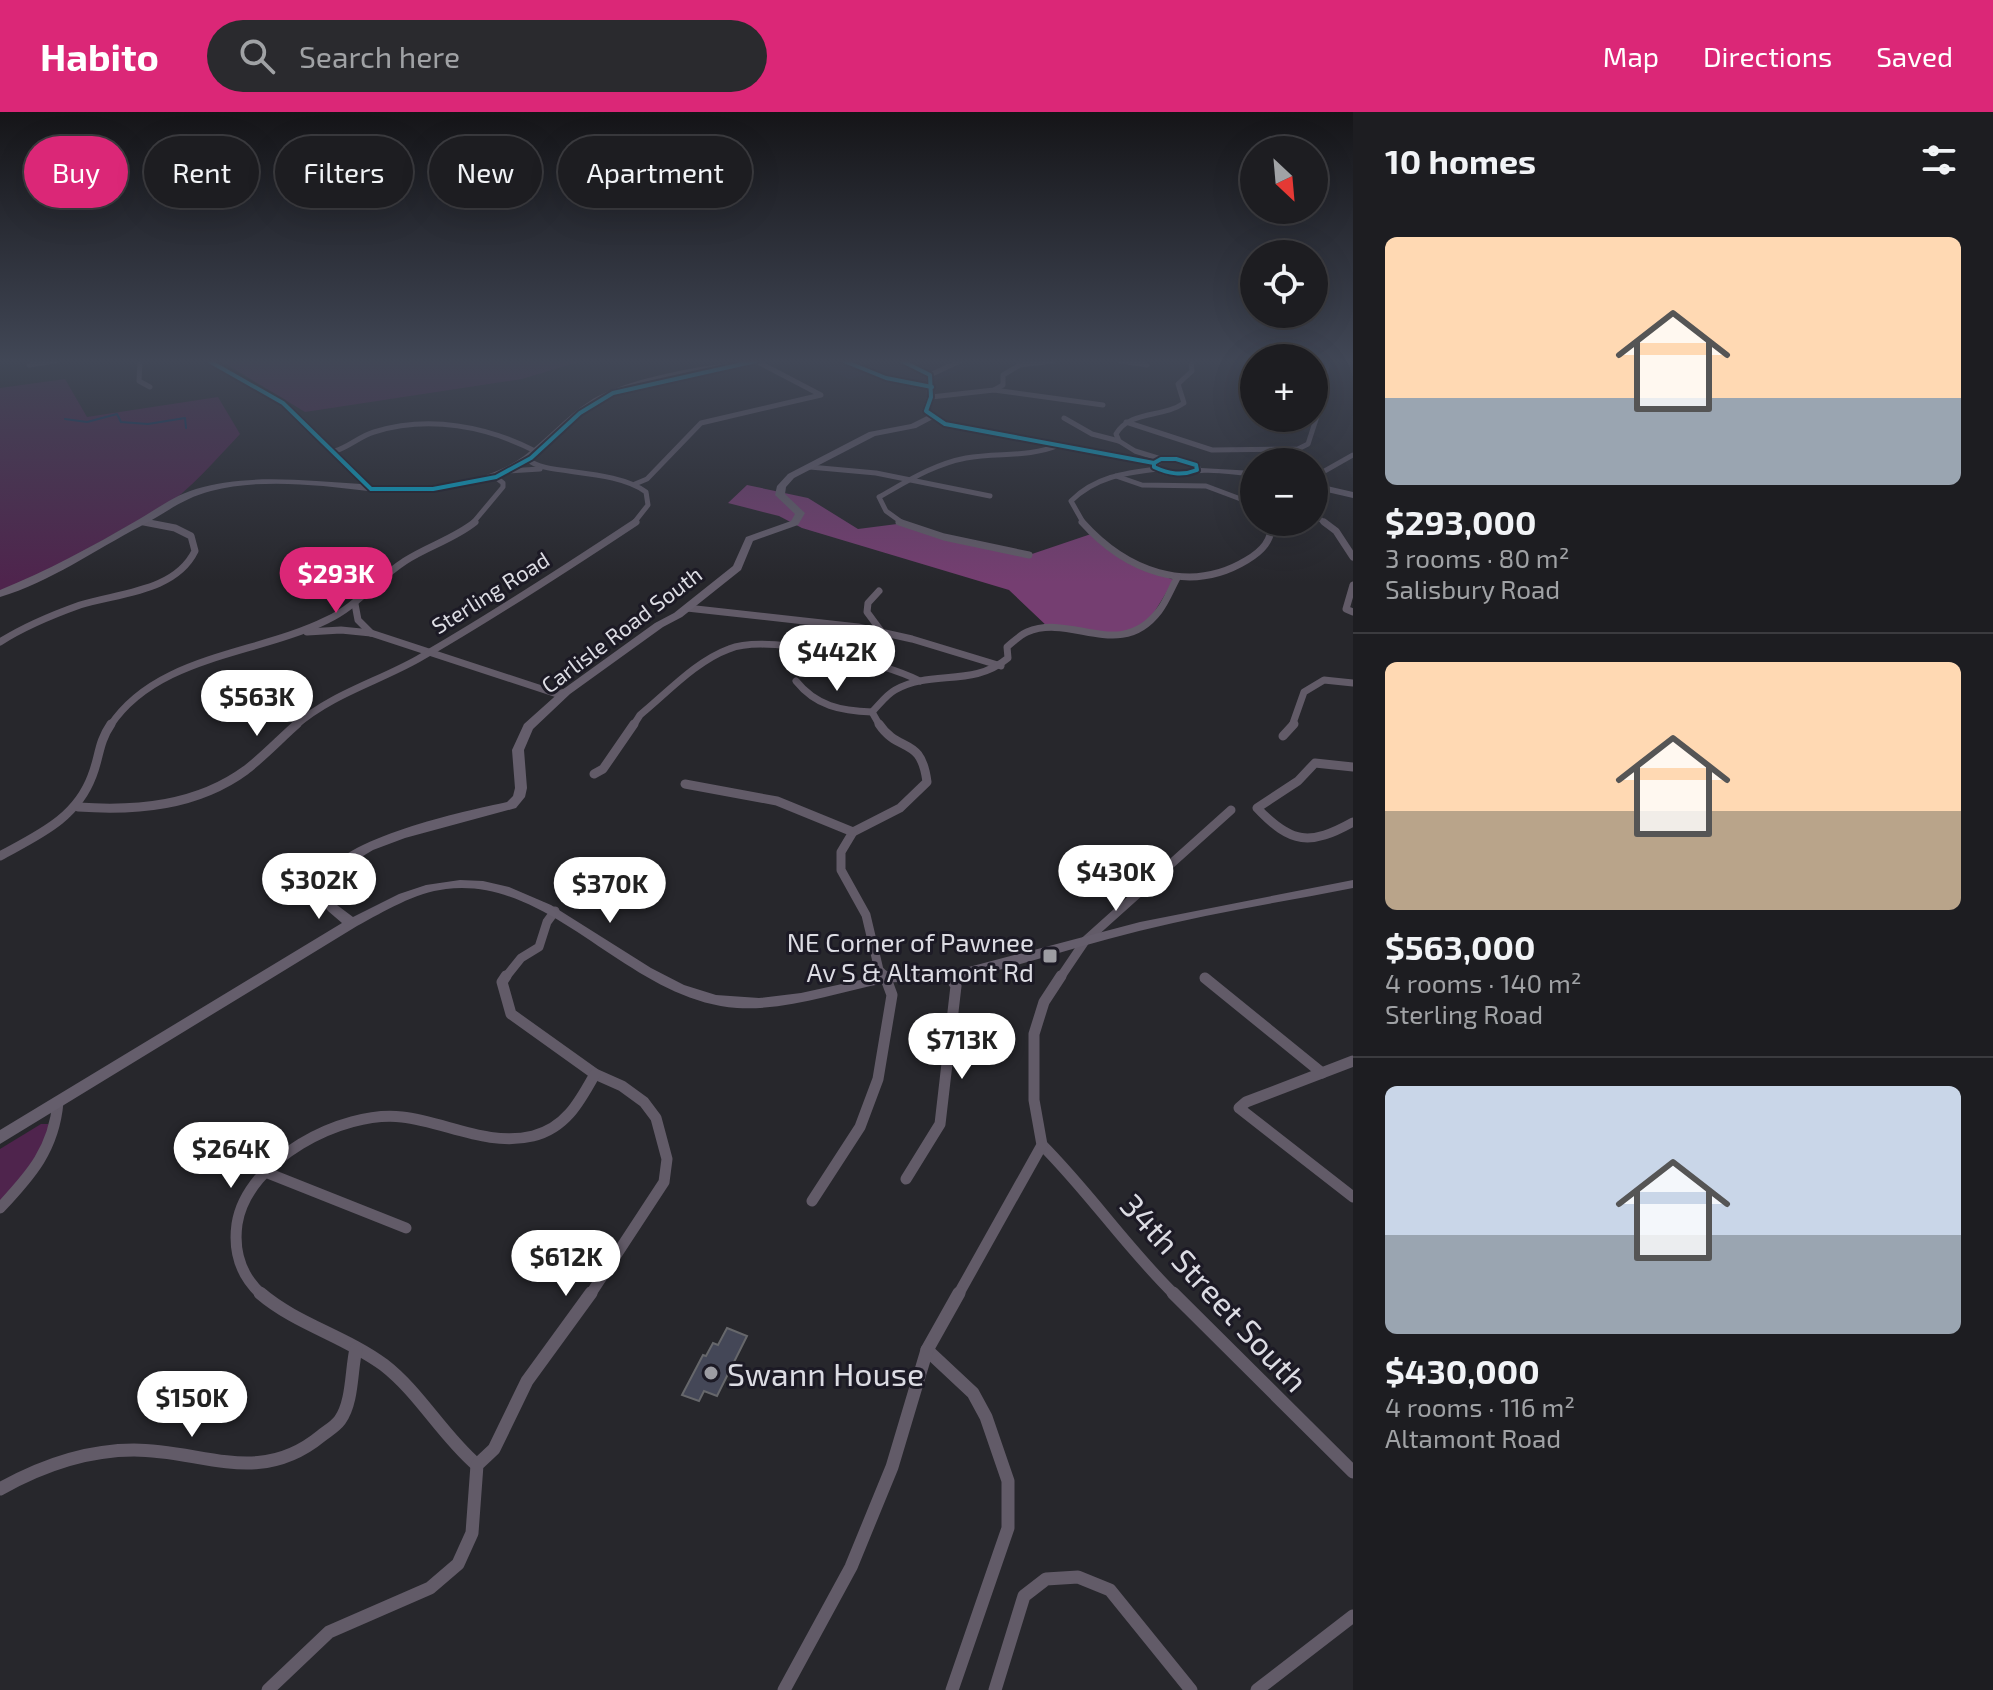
<!DOCTYPE html>
<meta charset="utf-8">
<style>
:root{--surface:#1d1d21;--page:#2a2a2e;--text:#f1f3f6;--muted:#a0a2a5;--line:#3b3b3f;--accent:#db2777}
body{margin:0;font-family:"Exo 2",sans-serif;background:var(--page);color:var(--text);height:100vh;display:flex;flex-direction:column;font-size:30px;white-space:nowrap}
*{box-sizing:border-box;margin:0}
p{font-size:26px;color:var(--muted)}
.icon{flex:none;width:44px;height:44px;fill:none;stroke:currentColor;stroke-width:2;stroke-linecap:round;stroke-linejoin:round}
.map{position:relative;flex:1;overflow:hidden}
.drawer{display:flex;flex-direction:column;background:var(--surface);width:640px}
.drawer>*{flex:none}
.guide{position:absolute;left:24px;top:24px;width:760px;height:72px;display:flex;gap:16px}
.needle{width:52px;rotate:154deg}
.buttons{position:absolute;left:1240px;top:24px;display:grid;gap:16px}
.buttons a{display:grid;place-items:center;width:88px;height:88px;border-radius:50%;background:var(--surface);box-shadow:0 8px 32px #0002,0 0 0 2px var(--line);font-size:40px}
.price{position:absolute;translate:-50% -68px;padding:0 18px;border-radius:28px;background:#fff;color:#222;font-size:26px;line-height:52px;filter:drop-shadow(0 2px 4px #0008)}
.price::after{content:'';position:absolute;left:50%;top:48px;width:24px;height:18px;margin-left:-12px;background:inherit;clip-path:polygon(0 0,100% 0,50% 100%)}
.price.active{background:var(--accent);color:#fff}
ul{padding:0;list-style:none}
li{display:grid;align-content:center;gap:16px;height:424px;padding:0 32px}
li+li{border-top:2px solid var(--line)}
li span{display:grid;place-items:center;height:248px;border-radius:12px;color:#555}
li>.icon{margin-inline-start:auto}
span .icon{width:144px;height:144px;fill:#fffc;stroke-width:1}
li b{font-size:34px}
h2{display:flex;justify-content:space-between;align-items:center;height:96px;padding:0 32px;font-size:34px}
.tag{padding:0 28px;border-radius:36px;background:var(--surface);box-shadow:0 8px 32px #0002,0 0 0 2px var(--line);font-size:28px;line-height:72px}
.tag.active{background:var(--accent);color:#fff}
header{display:flex;align-items:center;gap:48px;box-sizing:border-box;height:112px;padding:0 40px;background:var(--accent);color:#fff}
header strong{font-size:38px}
nav{display:flex;gap:44px;margin-inline-start:auto;font-size:28px}
.search{width:560px;height:72px;background:var(--page);display:flex;align-items:center;gap:20px;box-sizing:border-box;padding:0 28px;border-radius:44px;color:var(--muted);font-size:30px}
main{display:flex;flex:1;min-height:0}
.map>svg:first-child{display:block}
.built{fill:#2a2837}
.green{fill:#4f244d}
.forest{fill:#753e71}
.lines{fill:none;stroke-linecap:round;stroke-linejoin:round}
.stream{stroke:#0c3761;stroke-width:2}
.building{fill:#444757;stroke:#66676b;stroke-width:2}
.street-far4{stroke:#625b68;stroke-width:5}
.street-far3{stroke:#625b68;stroke-width:7}
.street-far2{stroke:#625b68;stroke-width:9}
.street-far1{stroke:#625b68;stroke-width:11}
.street{stroke:#625b68;stroke-width:13}
.secondary{fill:#655e6c;fill-rule:evenodd}
.bus-1-casing{stroke:#1c1a25;stroke-width:8}
.bus-1{stroke:#00a9ce;stroke-width:4}
.poi-dot{fill:#9d9da3;stroke:#1c1a25;stroke-width:3}
.labels{text-anchor:middle;dominant-baseline:central;stroke-width:6;stroke-linejoin:round;paint-order:stroke}
.far-street-label{font-size:22px;fill:#dcdce3;stroke:#1c1a25}
.poi-label{font-size:26px;fill:#dcdce3;stroke:#1c1a25;text-anchor:end}
.near-street-label{font-size:32px;fill:#dcdce3;stroke:#1c1a25}
.near-poi-label{font-size:32px;fill:#dcdce3;stroke:#1c1a25;text-anchor:start}
</style>
<header>
<strong>Habito</strong>
<div class="search"><svg class="icon" aria-label="search" viewBox="0 0 24 24"><circle cx="10" cy="10" r="6"/><path d="M15 15l6 6"/></svg>Search here</div>
<nav><a>Map</a><a>Directions</a><a>Saved</a></nav>
</header>
<main>
<div class="map">
<svg width="1353" height="1578" viewBox="0 0 1353 1578">
<rect width="100%" height="100%" fill="#27272c"/>
<polygon class="built" points="812,249 958,249 971,254 914,278 899,270 870,262 849,267"/>
<g class="green">
<polygon points="221,249 582,249 522,267 305,300"/>
<path d="M65,267l22,38 131,-20 22,37c-34,36 -66,76 -114,93l-91,52 -35,14v-205z"/>
<polygon points="41,1012 48,1012 51,1017 49,1031 0,1091 0,1037"/>
</g>
<polygon class="forest" points="747,373 808,386 858,417 897,412 1029,443 1091,422 1143,456 1174,468 1147,512 1119,523 1049,516 1009,478 802,416 779,404 728,391"/>
<g class="lines">
<polyline class="stream" points="65,307 87,310 117,302 121,310 148,312 185,306 186,316"/>
</g>
<polygon class="building" points="727,1216 747,1224 717,1284 704,1279 699,1289 682,1283 703,1243 706,1244 713,1231 718,1233"/>
<g class="lines">
<g class="street-far4">
<polyline points="140,249 139,269 150,275"/>
<polyline points="843,249 886,266 932,275"/>
<polyline points="1121,249 1147,253"/>
<polyline points="29,253 55,249"/>
<polyline points="930,263 960,249"/>
<polyline points="994,278 1103,293"/>
<polyline points="931,285 994,278 1003,273 1003,263 1020,253 1053,249"/>
<polyline points="1064,306 1092,322 1119,329 1135,339 1161,347"/>
<polyline points="1126,310 1212,338 1298,337 1308,332 1320,295 1328,249"/>
<path d="M1119,329l-3,-7c14,-24 47,-16 68,-31l-6,-19 14,-13 -1,-10"/>
<path d="M335,339c14,-4 25,-15 39,-19 55,-17 113,-6 163,20"/>
<path d="M529,348c13,15 85,8 117,32l2,13 -15,19"/>
<polyline points="810,355 876,361 990,384"/>
<polyline points="508,359 540,357"/>
<polyline points="1116,364 1142,373 1206,374 1254,392"/>
<polyline points="1314,365 1353,343"/>
<polyline points="635,372 647,367 701,311 821,283 756,249"/>
<polyline points="1314,402 1326,412"/>
<polyline points="144,410 153,412"/>
<polyline points="472,412 503,375 503,371 494,364"/>
<path d="M904,412l-18,-13 -7,-14c27,-15 55,-33 87,-39 32,-6 62,0 93,-13"/>
<path d="M1084,412l-13,-23c24,-24 53,-28 86,-32"/>
</g>
<g class="street-far3">
<polyline points="899,410 944,425 1029,443"/>
<path d="M1082,410c43,48 106,74 165,38 15,-9 25,-19 25,-38"/>
<polyline points="1324,410 1336,419 1353,445"/>
<polyline points="1353,473 1346,497 1353,500"/>
<polyline points="879,479 868,491 867,500 881,519"/>
<polyline points="355,492 358,508 371,521"/>
<polyline points="687,496 858,515 912,527 1001,554"/>
<polyline points="307,520 341,518 371,521 557,582 566,580"/>
<path d="M0,530c25,-16 52,-27 80,-37 38,-12 95,-13 115,-54l-4,-15 -16,-8 -31,-6"/>
<path d="M796,569c20,25 45,30 76,31"/>
<path d="M110,614c47,-71 147,-71 217,-106 30,-14 50,-41 78,-59 23,-15 49,-22 70,-39"/>
<path d="M295,614c37,-32 82,-44 123,-67 75,-43 147,-90 218,-137"/>
<path d="M633,614l7,-11c27,-22 56,-54 89,-66 39,-16 154,13 191,32"/>
<path d="M880,614l-8,-14c7,-7 14,-17 23,-22 37,-21 77,-2 113,-32l-1,-11c6,-5 13,-12 20,-15 45,-19 93,30 132,-21 7,-9 12,-22 18,-33"/>
<polyline points="1292,614 1304,580 1324,568 1353,571"/>
</g>
<g class="street-far2">
<path d="M879,612c20,30 42,11 48,58l-27,26 -47,24 -12,20v18l25,45 13,55 8,8"/>
<polyline points="1283,624 1294,612"/>
<path d="M1353,655l-38,-4 -17,18 -41,27c34,36 53,38 96,14"/>
<polyline points="594,662 603,657 634,612"/>
<polyline points="685,672 777,689 853,720"/>
<path d="M78,695c59,4 119,-1 168,-37 18,-14 34,-31 51,-46"/>
<path d="M0,744c38,-21 76,-37 92,-80 8,-20 6,-33 19,-52"/>
<polyline points="505,866 521,846 539,835 547,810 555,799"/>
<polyline points="1060,866 1085,829 1231,698"/>
</g>
<g class="street-far1">
<polyline points="506,864 502,870 511,902 595,962 622,974 644,990 656,1006 667,1047 664,1070 590,1183"/>
<polyline points="1205,866 1322,961"/>
<polyline points="1353,949 1246,990 1239,996 1353,1085"/>
<path d="M1042,1033c47,47 85,103 133,150"/>
<polyline points="265,1060 406,1116"/>
<polyline points="906,1067 940,1012 956,874 950,865"/>
<polyline points="812,1089 860,1015 878,967 892,883 885,864"/>
<path d="M0,1096c31,-33 54,-59 58,-106"/>
<path d="M262,1183c-21,-19 -29,-42 -25,-71 10,-64 105,-114 165,-107 44,5 86,30 131,19 33,-8 47,-35 62,-62"/>
<polyline points="958,1183 1042,1033 1034,988 1034,922 1044,890 1061,864"/>
</g>
<g class="street">
<path d="M260,1181c36,31 85,43 124,72 36,28 58,70 93,100"/>
<polyline points="1173,1181 1353,1360"/>
<polyline points="927,1238 973,1281 986,1305 1008,1369 1008,1416 952,1578"/>
<path d="M0,1377c41,-23 86,-39 134,-39 69,0 125,37 187,-14 6,-5 14,-9 19,-16 13,-18 11,-50 16,-71"/>
<polyline points="268,1578 329,1520 430,1476 458,1452 472,1421 477,1353 494,1337 527,1269 591,1181"/>
<polyline points="784,1578 851,1455 892,1355 927,1238 959,1181"/>
<polyline points="995,1578 1024,1484 1046,1467 1078,1465 1110,1478 1191,1578"/>
<polyline points="1257,1578 1353,1504"/>
</g>
<g class="secondary">
<path d="M204,249h10l72,40 86,84c51,3 109,2 152,-29 23,-17 42,-40 66,-55 34,-23 129,-40 171,-40 -13,6 -28,7 -42,9 -37,6 -78,11 -112,28 -23,12 -41,31 -61,49 -29,25 -62,37 -99,42 -25,3 -55,5 -79,2 -49,-6 -107,-13 -157,0 -28,7 -45,22 -70,35 -46,24 -91,56 -141,71v-7c47,-19 93,-44 136,-69 21,-12 37,-25 60,-32 53,-16 110,-8 165,-5l-81,-79z"/>
<path d="M897,249h11l25,12 2,24 -5,13 18,12 205,38c15,-8 31,-1 46,3l2,5 53,3v6c-17,-2 -36,-5 -53,-4 -22,2 -27,8 -50,-4l-1,-4 -205,-38 -12,-8 -17,9 -41,8 -81,42 -8,9 -1,7 20,19 -7,12 -45,16 -12,29 -59,47 -19,10 -93,67 -37,35 -9,21 3,38 -2,9 -9,11 -111,30 -32,12 -25,15 -14,15 -2,17 5,8 16,12 46,-23 27,-9 34,-5 23,1 26,6 42,18 100,63 33,17 32,10 43,3 42,-5 91,-20 58,-1 190,-50 213,-42v8c-71,14 -143,25 -214,43 -62,15 -124,37 -187,50 -21,5 -44,-1 -66,2 -50,9 -98,28 -149,25 -110,-8 -184,-132 -291,-119 -32,4 -61,22 -89,37l-357,218v-14l342,-207 -14,-12 -10,-14c1,-5 1,-13 3,-18 18,-41 144,-68 186,-77l6,-6 2,-8 -3,-38 12,-26 38,-34 93,-67 19,-10 59,-47 13,-29 45,-16 4,-7 -20,-19 2,-9 11,-12 81,-42 42,-8 16,-8 -5,-5 5,-14 -1,-21zM1163,350h12l17,5v2c-11,5 -22,3 -34,-3z"/>
<polygon points="1314,371 1353,380 1353,386 1314,377"/>
</g>
<defs>
<g id="bus-1">
<polyline points="209,249 283,291 371,377 433,377 496,365 531,346 580,301 613,281 756,249"/>
<polyline points="844,249 886,266 932,275"/>
<polyline points="902,249 930,263 931,285 926,299 945,312 1154,351"/>
<path d="M1161,347h15l20,6 1,5c-15,6 -28,4 -43,-3v-4z"/>
</g>
</defs>
<use href="#bus-1" class="bus-1-casing"/>
<use href="#bus-1" class="bus-1"/>
</g>
<linearGradient id="sky" x2="0" y2="1"><stop stop-color="#151518"/><stop offset="0.53" stop-color="#414756"/><stop offset="1" stop-color="#414756" stop-opacity="0"/></linearGradient>
<rect width="1353" height="470" fill="url(#sky)"/>
<g class="poi-dot">
<rect x="1042" y="836" width="16" height="16" rx="4"/>
<circle cx="711" cy="1261" r="8"/>
</g>
<g class="labels">
<g class="far-street-label">
<text transform="translate(490 480) rotate(-32)">Sterling Road</text>
<text transform="translate(621 517) rotate(-37)">Carlisle Road South</text>
</g>
<g class="poi-label">
<text x="1034" y="829">NE Corner of Pawnee<tspan x="1034" dy="30">Av S &amp; Altamont Rd</tspan></text>
</g>
<g class="near-street-label">
<text transform="translate(1215 1180) rotate(47)">34th Street South</text>
</g>
<g class="near-poi-label">
<text x="727" y="1261">Swann House</text>
</g>
</g>
</svg>
<div class="buttons">
<a><svg class="needle" viewBox="-14 -14 28 28"><path d="M0-13l5 13h-10z" fill="#e53935"/><path d="M0 13l5-13h-10z" fill="#a0a2a5"/></svg></a>
<a><svg class="icon" aria-label="locate" viewBox="0 0 24 24"><circle cx="12" cy="12" r="6"/><path d="M12 2v4M12 18v4M2 12h4M18 12h4"/></svg></a>
<a>+</a>
<a>−</a>
</div>
<b class="price active" style="left:336px;top:503px">$293K</b>
<b class="price" style="left:837px;top:581px">$442K</b>
<b class="price" style="left:257px;top:626px">$563K</b>
<b class="price" style="left:1116px;top:801px">$430K</b>
<b class="price" style="left:319px;top:809px">$302K</b>
<b class="price" style="left:610px;top:813px">$370K</b>
<b class="price" style="left:962px;top:969px">$713K</b>
<b class="price" style="left:231px;top:1078px">$264K</b>
<b class="price" style="left:566px;top:1186px">$612K</b>
<b class="price" style="left:192px;top:1327px">$150K</b>
<div class="guide">
<a class="tag active">Buy</a>
<a class="tag">Rent</a>
<a class="tag">Filters</a>
<a class="tag">New</a>
<a class="tag">Apartment</a>
</div>
</div>
<section class="drawer">
<h2>10 homes<svg class="icon" aria-label="filters" viewBox="0 0 24 24"><path d="M4 7h16M4 17h16"/><circle cx="9" cy="7" r="2"/><circle cx="15" cy="17" r="2"/></svg></h2>
<ul>
<li><span style="background:linear-gradient(#ffd9b3 65%,#9aa5b1 0)"><svg class="icon" aria-label="home" viewBox="0 0 24 24"><path d="M3 11l9-7 9 7M6 9v11h12V9"/></svg></span><div><b>$293,000</b><p>3 rooms · 80 m²</p><p>Salisbury Road</p></div></li>
<li><span style="background:linear-gradient(#ffd9b3 60%,#b9a48a 0)"><svg class="icon" aria-label="home" viewBox="0 0 24 24"><path d="M3 11l9-7 9 7M6 9v11h12V9"/></svg></span><div><b>$563,000</b><p>4 rooms · 140 m²</p><p>Sterling Road</p></div></li>
<li><span style="background:linear-gradient(#c9d6e8 60%,#9aa5b1 0)"><svg class="icon" aria-label="home" viewBox="0 0 24 24"><path d="M3 11l9-7 9 7M6 9v11h12V9"/></svg></span><div><b>$430,000</b><p>4 rooms · 116 m²</p><p>Altamont Road</p></div></li>
</ul>
</section>
</main>
